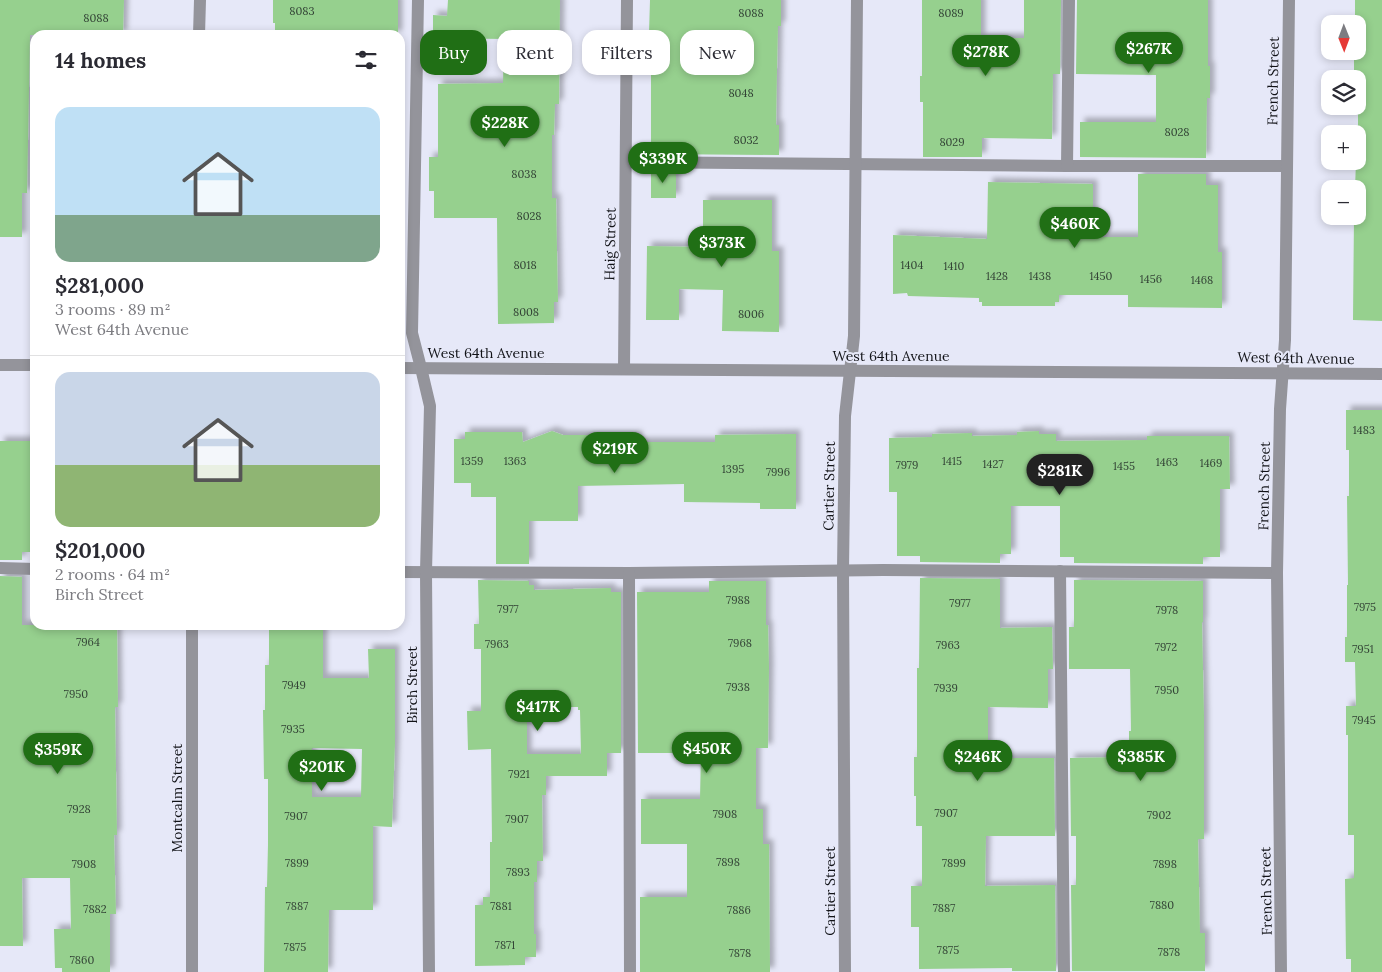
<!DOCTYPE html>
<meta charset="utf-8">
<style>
:root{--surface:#fff;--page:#f7f7f7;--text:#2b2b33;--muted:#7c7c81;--line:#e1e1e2;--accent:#206f15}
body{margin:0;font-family:Lora,serif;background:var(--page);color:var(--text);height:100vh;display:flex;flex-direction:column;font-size:19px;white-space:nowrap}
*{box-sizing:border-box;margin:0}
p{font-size:16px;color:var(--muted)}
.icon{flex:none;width:28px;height:28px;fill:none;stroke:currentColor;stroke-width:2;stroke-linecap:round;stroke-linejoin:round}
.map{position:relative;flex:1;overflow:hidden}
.drawer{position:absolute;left:30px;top:30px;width:375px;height:600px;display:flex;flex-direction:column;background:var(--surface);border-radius:15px;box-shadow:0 2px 8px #0003}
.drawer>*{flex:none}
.banner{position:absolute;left:420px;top:30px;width:475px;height:45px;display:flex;gap:10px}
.needle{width:32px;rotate:179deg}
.controls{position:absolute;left:1321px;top:15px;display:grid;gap:10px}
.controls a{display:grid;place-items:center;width:45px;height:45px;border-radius:10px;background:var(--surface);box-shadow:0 2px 8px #0003;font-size:25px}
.price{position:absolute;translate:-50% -42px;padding:0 11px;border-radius:18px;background:var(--accent);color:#fff;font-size:16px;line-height:32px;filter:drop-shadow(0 1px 2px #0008)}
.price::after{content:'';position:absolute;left:50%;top:30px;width:15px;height:11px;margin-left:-8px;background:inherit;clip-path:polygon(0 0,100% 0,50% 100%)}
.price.selected{background:#222;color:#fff}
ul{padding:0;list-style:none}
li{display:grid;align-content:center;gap:10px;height:265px;padding:0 25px}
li+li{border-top:1px solid var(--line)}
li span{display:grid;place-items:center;height:155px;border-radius:15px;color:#555}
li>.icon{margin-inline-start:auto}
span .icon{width:90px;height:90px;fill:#fffc;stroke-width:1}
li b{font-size:21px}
h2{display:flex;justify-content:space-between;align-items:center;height:60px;padding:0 25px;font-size:21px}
.tag{padding:0 18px;border-radius:15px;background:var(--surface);box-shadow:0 2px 8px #0003;font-size:18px;line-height:45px}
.tag.selected{background:var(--accent);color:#fff}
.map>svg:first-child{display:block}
.building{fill:#96d08e;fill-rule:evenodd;filter:url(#shadow)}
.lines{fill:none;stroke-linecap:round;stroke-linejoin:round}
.service{stroke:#94949b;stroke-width:12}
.minor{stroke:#94949b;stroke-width:12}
.labels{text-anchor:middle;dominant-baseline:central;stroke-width:4;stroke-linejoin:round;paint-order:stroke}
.number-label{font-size:11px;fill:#324235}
.street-label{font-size:14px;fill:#111217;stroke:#e6e8f8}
</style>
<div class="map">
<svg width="1382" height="972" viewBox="0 0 1382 972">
<defs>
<filter id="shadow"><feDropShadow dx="4.5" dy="-4.5" stdDeviation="2.5" flood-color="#0004"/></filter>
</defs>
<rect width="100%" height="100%" fill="#e6e8f8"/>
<g class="building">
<polygon points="0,0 124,0 123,35 30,35 27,193 22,193 22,237 0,237"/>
<polygon points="273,0 398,0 398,35 275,35 275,23 273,23"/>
<polygon points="448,0 560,0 559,104 555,104 554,135 552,135 552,198 556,198 558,302 554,302 554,323 498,324 497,218 434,218 434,191 429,191 429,157 438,157 438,84 503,83 504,39 433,38 433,15 447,16"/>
<polygon points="650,0 781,0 781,26 778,26 777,69 776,125 779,125 779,155 651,154 651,67 648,67"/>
<polygon points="922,0 981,0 981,38 1024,38 1024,0 1061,0 1060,74 1053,74 1052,139 982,138 982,157 923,157 923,102 920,102 920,76 922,76"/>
<polygon points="1077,0 1208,0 1208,66 1210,66 1210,98 1207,98 1206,158 1080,157 1080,122 1156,122 1156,75 1076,74"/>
<polygon points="1355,0 1382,0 1382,321 1353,320 1354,216 1358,216 1358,189 1355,189 1356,161 1358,161 1358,72 1354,72 1354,51 1358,51 1358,24 1355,24"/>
<polygon points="651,170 676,171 676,198 651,198"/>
<polygon points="1138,174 1206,174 1206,185 1218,185 1218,252 1222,252 1222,308 1128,307 1128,295 1059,295 1059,302 1055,302 1055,306 982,306 982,302 979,302 979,298 908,296 907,293 893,294 893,235 987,239 988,182 1093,184 1093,237 1138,237"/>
<polygon points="703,200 772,200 772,251 779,251 779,332 722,331 723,290 679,289 679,320 646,320 647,246 703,247"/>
<polygon points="1346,410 1382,410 1382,972 1351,972 1351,959 1346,959 1345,879 1354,878 1354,835 1348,835 1348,735 1346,735 1346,706 1356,706 1355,662 1345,662 1345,637 1347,637 1347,585 1348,585 1347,496 1349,496 1349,450 1346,450"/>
<polygon points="552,431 563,435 638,435 638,442 715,442 715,435 796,434 796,509 760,509 760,503 684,502 684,484 578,486 578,521 529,521 529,564 496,564 496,497 471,497 471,483 454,483 454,439 465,439 465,432 522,432 523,442"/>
<polygon points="1039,431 1039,434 1056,434 1056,441 1147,440 1147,436 1229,436 1230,489 1220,489 1220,557 1203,557 1203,564 1074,563 1074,557 1060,557 1060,506 1011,506 1011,554 1000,554 1000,563 920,562 920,556 897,556 897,492 889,492 889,438 932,437 932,434 972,433 972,436 1017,435 1017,432"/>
<polygon points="0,441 35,441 35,552 22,552 22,560 0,560"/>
<polygon points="0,576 22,577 22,625 117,625 118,707 115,707 117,835 114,835 116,914 110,914 110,972 62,972 62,968 55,968 54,929 71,929 70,878 22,878 23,946 0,946"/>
<polygon points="920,578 1000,579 1000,628 1052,627 1053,669 1048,669 1048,708 988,707 988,758 1054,758 1055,836 986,836 985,886 1055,885 1056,971 1012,971 1012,968 919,969 919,927 911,927 911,886 922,886 922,826 916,826 916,796 914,796 914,757 917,757 917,668 919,668"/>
<path d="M478,580l51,1v4h5v5l77,-2v4h10v161h-14v23h-61v19h-4l1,66h-6v21h-3v52h2v23h-11v8l-50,1v-61h8v-8h7v-55h2l-1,-93 -23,1 -1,-39h14v-62h-7v-25h5zM527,707h51v3h2l1,44h-54z"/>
<polygon points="1074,580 1203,581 1203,622 1202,622 1204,716 1204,839 1198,839 1200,933 1205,933 1205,971 1072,971 1071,885 1076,885 1076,836 1071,836 1070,758 1129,757 1129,731 1131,731 1130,669 1069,669 1069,627 1074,627"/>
<polygon points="709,581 766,581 766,625 768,625 769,667 768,748 756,748 756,809 763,809 763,844 769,844 770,972 640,972 640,897 687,897 687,844 641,844 641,799 700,799 701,753 638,753 637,592 709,592"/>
<path d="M269,625h54v53h46l-1,-29h27v94l-3,84 -19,-1v84h-44l-1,62h-64l1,-85h2l1,-43v-65h-4l-1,-69h2v-45h4zM312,748l50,1 -1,48h-49z"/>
</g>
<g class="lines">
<g class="service">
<polyline points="418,0 412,333 421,368"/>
<polyline points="626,162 1067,166 1287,166"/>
<polyline points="1067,166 1069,0"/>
<polyline points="0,568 35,569"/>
<polyline points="1060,571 1064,972"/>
<polyline points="400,572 629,573 883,570 1277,573"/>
<polyline points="629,573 630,972"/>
</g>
<g class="minor">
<polyline points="199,35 200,0"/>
<polyline points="0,365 35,365"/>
<polyline points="400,368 1382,374"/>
<polyline points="421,368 430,406 426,572 429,972"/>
<polyline points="624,369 627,0"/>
<polyline points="192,972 192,625"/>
<polyline points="845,972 843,570 845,416 854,336 857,0"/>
<polyline points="1281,972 1277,573 1280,409 1285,340 1289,0"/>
</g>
</g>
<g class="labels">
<g class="number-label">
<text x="302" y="11">8083</text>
<text x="751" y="13">8088</text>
<text x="951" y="13">8089</text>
<text x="96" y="18">8088</text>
<text x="741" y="93">8048</text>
<text x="1177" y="132">8028</text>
<text x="746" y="140">8032</text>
<text x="952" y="142">8029</text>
<text x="524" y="174">8038</text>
<text x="529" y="216">8028</text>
<text x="525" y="265">8018</text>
<text x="912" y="265">1404</text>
<text x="954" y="266">1410</text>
<text x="997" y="276">1428</text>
<text x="1040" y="276">1438</text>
<text x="1101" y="276">1450</text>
<text x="1151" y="279">1456</text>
<text x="1202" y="280">1468</text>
<text x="526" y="312">8008</text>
<text x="751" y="314">8006</text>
<text x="1364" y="430">1483</text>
<text x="472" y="461">1359</text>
<text x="515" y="461">1363</text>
<text x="952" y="461">1415</text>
<text x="1167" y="462">1463</text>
<text x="1211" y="463">1469</text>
<text x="993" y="464">1427</text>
<text x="907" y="465">7979</text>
<text x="1124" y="466">1455</text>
<text x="733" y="469">1395</text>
<text x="778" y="472">7996</text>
<text x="738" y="600">7988</text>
<text x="960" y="603">7977</text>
<text x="1365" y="607">7975</text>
<text x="508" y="609">7977</text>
<text x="1167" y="610">7978</text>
<text x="88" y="642">7964</text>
<text x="740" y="643">7968</text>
<text x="497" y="644">7963</text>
<text x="948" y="645">7963</text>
<text x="1166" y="647">7972</text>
<text x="1363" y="649">7951</text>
<text x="294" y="685">7949</text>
<text x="738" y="687">7938</text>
<text x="946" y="688">7939</text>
<text x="1167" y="690">7950</text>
<text x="76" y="694">7950</text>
<text x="1364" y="720">7945</text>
<text x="293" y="729">7935</text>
<text x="519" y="774">7921</text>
<text x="79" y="809">7928</text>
<text x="946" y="813">7907</text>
<text x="725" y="814">7908</text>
<text x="1159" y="815">7902</text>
<text x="296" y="816">7907</text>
<text x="517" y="819">7907</text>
<text x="728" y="862">7898</text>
<text x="297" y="863">7899</text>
<text x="954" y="863">7899</text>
<text x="84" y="864">7908</text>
<text x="1165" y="864">7898</text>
<text x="518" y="872">7893</text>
<text x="1162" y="905">7880</text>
<text x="297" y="906">7887</text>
<text x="501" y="906">7881</text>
<text x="944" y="908">7887</text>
<text x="95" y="909">7882</text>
<text x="739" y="910">7886</text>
<text x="505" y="945">7871</text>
<text x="295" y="947">7875</text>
<text x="948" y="950">7875</text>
<text x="1169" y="952">7878</text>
<text x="740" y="953">7878</text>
<text x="82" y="960">7860</text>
</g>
<g class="street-label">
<text transform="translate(1273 81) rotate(-89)">French Street</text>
<text transform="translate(610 244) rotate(-89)">Haig Street</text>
<text x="486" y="353">West 64th Avenue</text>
<text x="891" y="356">West 64th Avenue</text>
<text transform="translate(1296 358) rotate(1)">West 64th Avenue</text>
<text transform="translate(829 486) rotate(-89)">Cartier Street</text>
<text transform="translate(1264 486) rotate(-89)">French Street</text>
<text transform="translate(412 685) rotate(-90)">Birch Street</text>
<text transform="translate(177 798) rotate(-90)">Montcalm Street</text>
<text transform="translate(830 891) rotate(-90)">Cartier Street</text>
<text transform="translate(1266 891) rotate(-91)">French Street</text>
</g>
</g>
</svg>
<div class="controls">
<a><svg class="needle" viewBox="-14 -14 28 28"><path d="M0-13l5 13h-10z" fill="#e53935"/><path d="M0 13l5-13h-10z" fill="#7c7c81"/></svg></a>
<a><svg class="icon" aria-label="layers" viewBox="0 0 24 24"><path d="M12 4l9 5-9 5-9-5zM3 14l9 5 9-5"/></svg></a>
<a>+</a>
<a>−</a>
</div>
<b class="price" style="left:1149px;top:74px">$267K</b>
<b class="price" style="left:986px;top:77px">$278K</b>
<b class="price" style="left:505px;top:148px">$228K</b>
<b class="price" style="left:663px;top:184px">$339K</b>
<b class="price" style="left:1075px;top:249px">$460K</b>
<b class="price" style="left:722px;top:268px">$373K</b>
<b class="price" style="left:615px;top:474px">$219K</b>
<b class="price selected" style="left:1060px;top:496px">$281K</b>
<b class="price" style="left:538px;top:732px">$417K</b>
<b class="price" style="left:707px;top:774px">$450K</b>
<b class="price" style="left:58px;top:775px">$359K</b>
<b class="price" style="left:978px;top:782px">$246K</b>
<b class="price" style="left:1141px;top:782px">$385K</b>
<b class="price" style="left:322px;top:792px">$201K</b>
<div class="banner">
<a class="tag selected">Buy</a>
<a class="tag">Rent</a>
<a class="tag">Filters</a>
<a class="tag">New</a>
</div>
<section class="drawer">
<h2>14 homes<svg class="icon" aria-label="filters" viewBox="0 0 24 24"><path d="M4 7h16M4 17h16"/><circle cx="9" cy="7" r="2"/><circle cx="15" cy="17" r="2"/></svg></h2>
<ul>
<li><span style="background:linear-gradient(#bfe0f5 70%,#7fa58c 0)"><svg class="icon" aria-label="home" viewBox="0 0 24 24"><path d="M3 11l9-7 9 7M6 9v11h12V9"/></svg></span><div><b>$281,000</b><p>3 rooms · 89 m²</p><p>West 64th Avenue</p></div></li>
<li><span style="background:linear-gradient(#c9d6e8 60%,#8fb573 0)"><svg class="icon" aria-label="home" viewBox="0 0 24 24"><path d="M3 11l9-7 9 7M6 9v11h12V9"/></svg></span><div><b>$201,000</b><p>2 rooms · 64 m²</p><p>Birch Street</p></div></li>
</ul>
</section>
</div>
